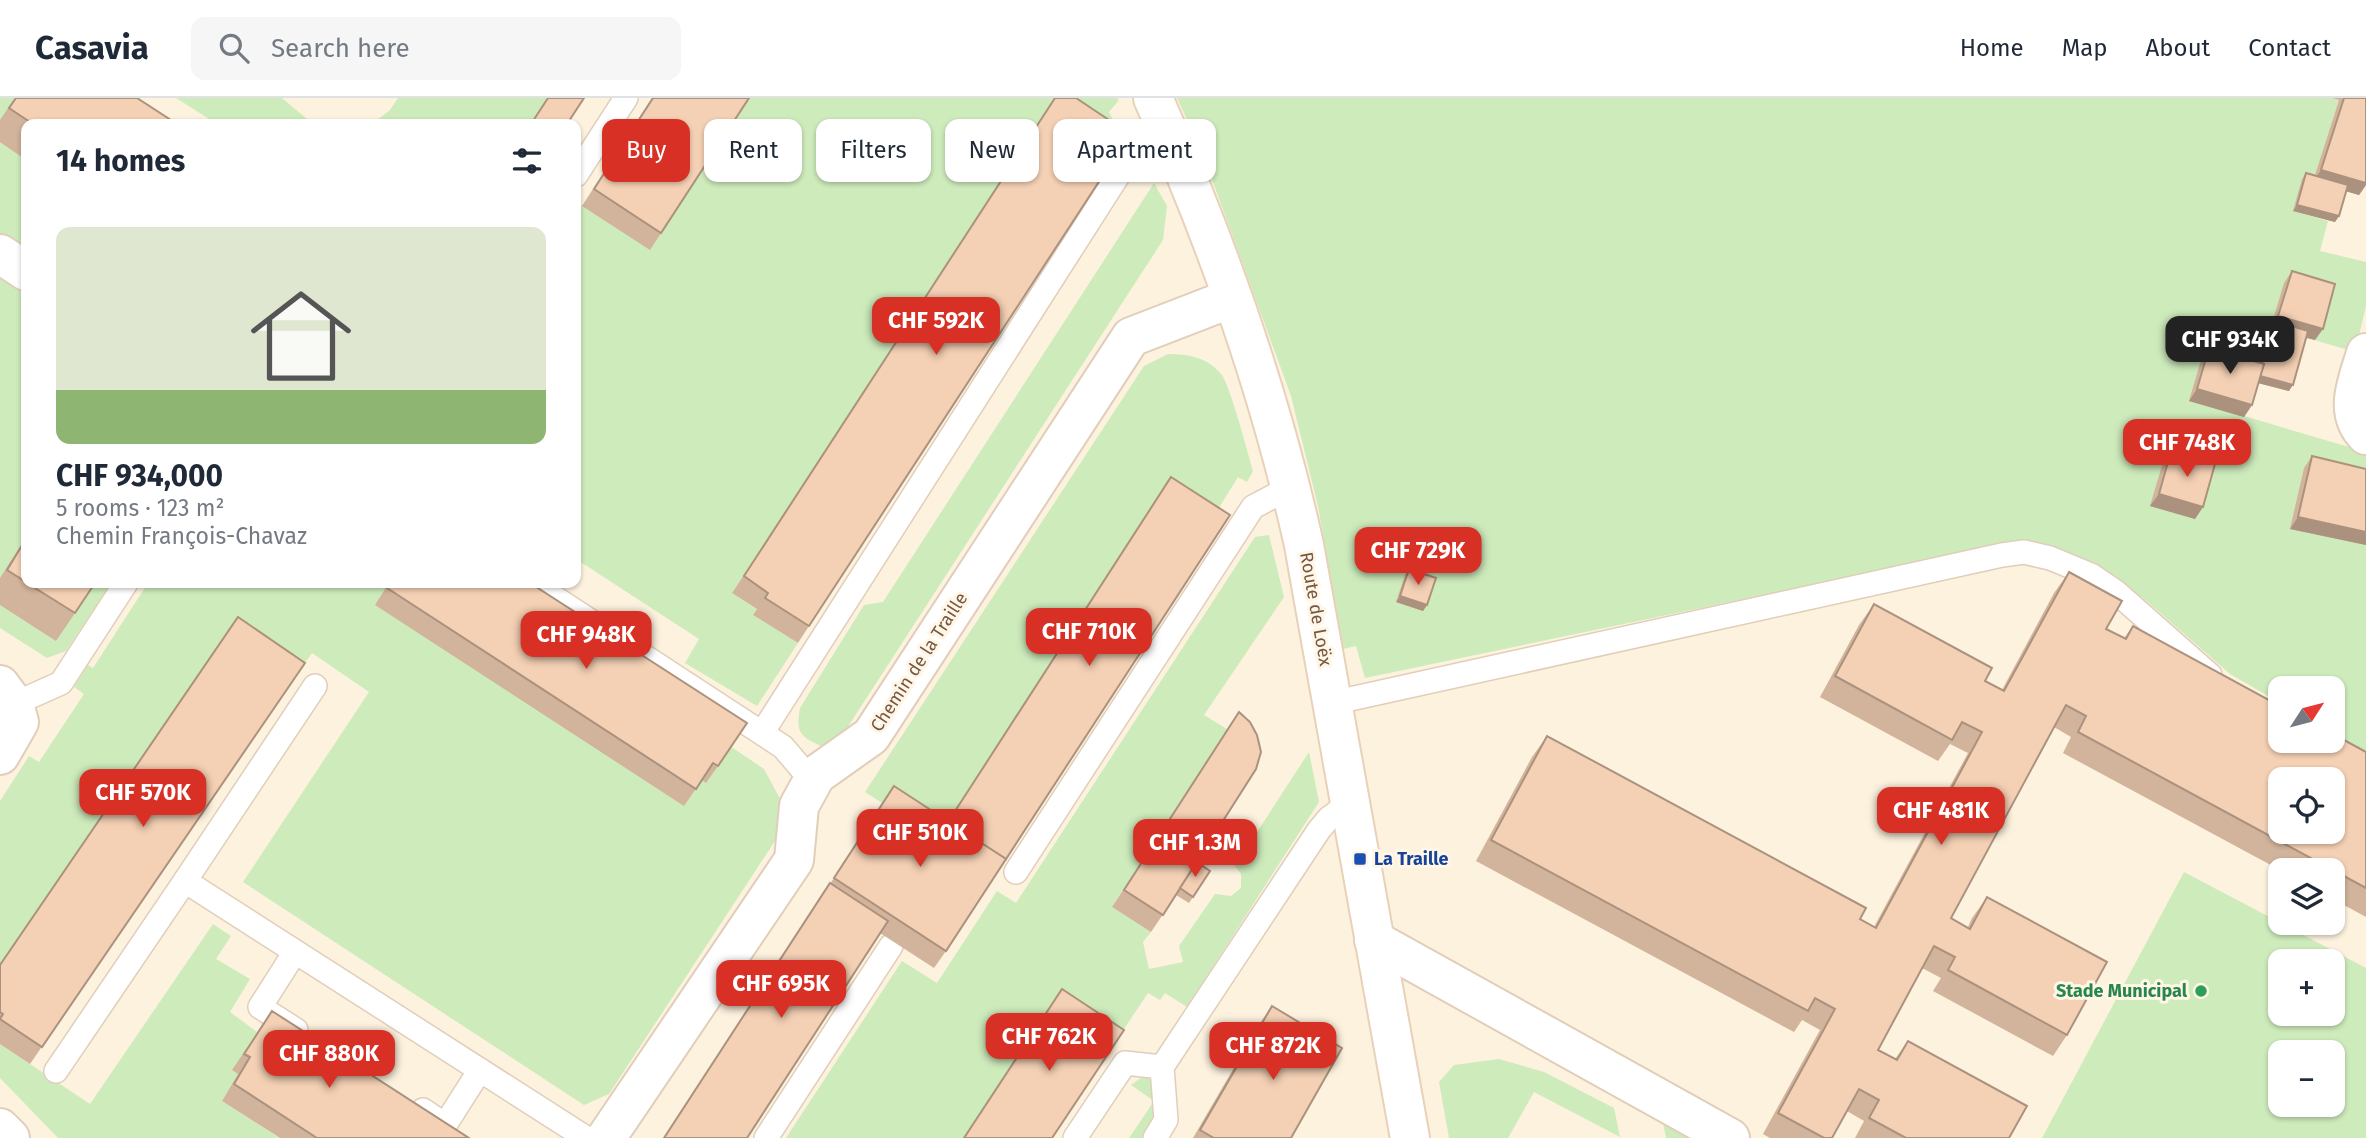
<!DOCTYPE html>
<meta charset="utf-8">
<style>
:root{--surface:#fff;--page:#f6f6f7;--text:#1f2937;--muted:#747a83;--line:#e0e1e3;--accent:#d93025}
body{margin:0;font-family:"Fira Sans",sans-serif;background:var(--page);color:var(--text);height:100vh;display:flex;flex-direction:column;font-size:26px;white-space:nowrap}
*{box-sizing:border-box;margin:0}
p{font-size:23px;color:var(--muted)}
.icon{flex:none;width:38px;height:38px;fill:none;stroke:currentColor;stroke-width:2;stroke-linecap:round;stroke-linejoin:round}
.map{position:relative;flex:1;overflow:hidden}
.drawer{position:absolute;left:21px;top:21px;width:560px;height:469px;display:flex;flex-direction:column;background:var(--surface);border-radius:14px;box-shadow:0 2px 5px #0004}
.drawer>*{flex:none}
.guide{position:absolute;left:602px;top:21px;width:665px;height:63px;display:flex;gap:14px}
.needle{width:46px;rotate:54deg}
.tools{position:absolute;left:2268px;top:578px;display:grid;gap:14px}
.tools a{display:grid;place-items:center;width:77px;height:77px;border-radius:14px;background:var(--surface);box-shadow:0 2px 5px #0004;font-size:35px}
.price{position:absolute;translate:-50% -60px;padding:0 16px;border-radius:14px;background:var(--accent);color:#fff;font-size:23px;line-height:46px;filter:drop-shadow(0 2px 4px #0008)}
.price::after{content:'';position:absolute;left:50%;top:42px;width:21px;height:16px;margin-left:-10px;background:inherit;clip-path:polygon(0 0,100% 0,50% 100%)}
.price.selected{background:#222;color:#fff}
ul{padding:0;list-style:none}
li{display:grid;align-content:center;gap:14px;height:371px;padding:0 35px}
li+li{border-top:2px solid var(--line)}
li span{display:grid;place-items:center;height:217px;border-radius:14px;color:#555}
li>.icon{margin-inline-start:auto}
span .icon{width:126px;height:126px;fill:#fffc;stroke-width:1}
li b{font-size:30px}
h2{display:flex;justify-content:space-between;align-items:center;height:84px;padding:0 35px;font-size:30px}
.pill{padding:0 24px;border-radius:14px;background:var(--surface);box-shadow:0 2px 5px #0004;font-size:24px;line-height:63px}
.pill.selected{background:var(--accent);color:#fff}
header{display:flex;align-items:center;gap:42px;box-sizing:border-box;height:98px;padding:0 35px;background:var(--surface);border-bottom:2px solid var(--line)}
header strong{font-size:33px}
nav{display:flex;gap:38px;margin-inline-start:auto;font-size:24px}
.search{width:490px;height:63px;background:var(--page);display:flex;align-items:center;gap:18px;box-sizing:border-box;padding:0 24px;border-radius:14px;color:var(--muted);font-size:26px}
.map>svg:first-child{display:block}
.green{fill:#ceebbc;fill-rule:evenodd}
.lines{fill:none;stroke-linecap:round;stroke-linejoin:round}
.lane-casing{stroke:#e1ceba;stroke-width:26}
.street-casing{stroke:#e1ceba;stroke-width:42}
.secondary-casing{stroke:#e9d1b9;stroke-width:42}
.lane{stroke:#fff;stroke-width:23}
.street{stroke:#fff;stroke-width:38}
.secondary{stroke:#fff;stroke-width:38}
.wall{fill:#d2b39b}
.shaded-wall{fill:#ab927e}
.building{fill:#f4d0b4;stroke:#ab927e;stroke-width:2;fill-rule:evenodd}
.transit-dot{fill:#1a4fb4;stroke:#fff6e5;stroke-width:2.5}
.leisure-dot{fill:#2e9e5b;stroke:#fff6e5;stroke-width:2.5}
.labels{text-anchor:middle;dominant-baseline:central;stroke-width:6;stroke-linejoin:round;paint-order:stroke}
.street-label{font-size:18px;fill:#745745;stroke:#fff6e5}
.transit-label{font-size:18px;font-weight:bold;fill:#164399;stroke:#fff6e5;text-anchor:start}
.leisure-label{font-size:18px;font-weight:bold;fill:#27864d;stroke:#fff6e5;text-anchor:end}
</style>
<header>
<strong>Casavia</strong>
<div class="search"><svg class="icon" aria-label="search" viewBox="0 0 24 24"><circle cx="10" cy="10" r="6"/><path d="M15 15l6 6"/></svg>Search here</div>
<nav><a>Home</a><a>Map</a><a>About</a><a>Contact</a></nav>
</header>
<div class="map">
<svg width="2366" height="1040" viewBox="0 0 2366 1040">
<rect width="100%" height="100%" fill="#fdf2de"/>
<g class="green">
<polygon points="0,0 112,0 26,26 26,162 0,144"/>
<polygon points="176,0 282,0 307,21 321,26 217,26"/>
<polygon points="398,0 547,0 530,26 372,26 390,12"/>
<polygon points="748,0 1117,0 1119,2 1109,14 1120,36 1049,8 732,495 757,511 753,517 798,545 757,608 685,565 699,541 576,461 576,104 650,151"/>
<polygon points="1177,0 2332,0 2339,2 2313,84 2293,113 2328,123 2320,153 2366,164 2366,208 2355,254 2304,239 2289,293 2254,284 2244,318 2366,354 2366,655 2333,636 2333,590 2280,590 2280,605 2230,576 2142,499 2058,451 2017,444 1365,580 1356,548 1343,551 1318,408 1291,298 1202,54"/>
<path d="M1154,85l13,23 -4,34 -323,499 -19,7c-22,-10 -25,-14 -21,-38l64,-103 19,-3z"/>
<polygon points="0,168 26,185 26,485 111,485 66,553 47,560 0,530"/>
<path d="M1168,256c20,0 39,3 53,20 9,10 27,80 32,97l-6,11 -9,-5 -26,42 -49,-30 -226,349 -72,-46 279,-426z"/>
<polygon points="1269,437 1284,499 1204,617 1227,631 1112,809 1151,834 1143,844 1149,871 1183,864 1179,848 1215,796 1231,798 1241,790 1241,776 1235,768 1309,654 1319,704 1187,909 1165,895 1160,902 1148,895 1116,943 1016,961 964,1040 786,1040 902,863 937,885 997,793 1016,805 1255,439"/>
<polygon points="148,485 390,485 376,507 684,707 702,682 706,684 730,648 764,671 783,706 775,743 609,996 584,1007 243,784 369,594 312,555 293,581 226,536 0,866 0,703 29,658 39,664 84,596 74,589 88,567 93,570"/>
<path d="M2184,774l182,96v170h-324zM2280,863h53v52h-53zM2280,954h53v52h-53z"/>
<polygon points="213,826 231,838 216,861 250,881 230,914 257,934 233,972 238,976 222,1003 279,1040 58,1040 0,980 0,946 90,1006"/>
<polygon points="1499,961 1544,974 1614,1010 1620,1039 1534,994 1508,1040 1449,1040 1439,984 1454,967"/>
<path d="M1142,979l8,2c12,26 7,35 -7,59h-14l25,-37 -23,-16z"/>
<polygon points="1661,1015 1701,1040 1666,1040"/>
</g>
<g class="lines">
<defs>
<g id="lane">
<polyline points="576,77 626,0"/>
<polyline points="532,485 783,649 813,684"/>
<polyline points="315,588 185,783 586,1040"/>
<polyline points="1332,605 2002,457 2024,454 2050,460 2091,477 2116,494 2210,577"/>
<polyline points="14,606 61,585 126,485"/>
<polyline points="762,635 1126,65"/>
<polyline points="1016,774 1253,409 1291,389"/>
<polyline points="295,854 260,909 296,932"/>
<polyline points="56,973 185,783"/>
<polyline points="423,1012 445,1027 480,972"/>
<polyline points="766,1040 891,848"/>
<polyline points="1075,1040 1125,965 1162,969"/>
<polyline points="1155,1040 1166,1022 1162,969 1319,732 1329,720 1350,705"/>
</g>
<g id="street">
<polyline points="0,156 26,173"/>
<path d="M2366,255c-8,28 -23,58 0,82"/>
<polyline points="0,587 14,606 19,624 0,657"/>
<polyline points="1374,842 1730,1040"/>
<polyline points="0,1030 10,1040"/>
<polyline points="606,1040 794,762 799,708 816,677 871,638 1131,239 1232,200"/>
</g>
<path id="secondary" d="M1153,0c64,144 117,293 151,447l106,593"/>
</defs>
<use href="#lane" class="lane-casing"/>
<use href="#street" class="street-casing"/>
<use href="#secondary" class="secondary-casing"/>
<use href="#lane" class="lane"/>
<use href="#street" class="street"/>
<use href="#secondary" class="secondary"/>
</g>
<g class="wall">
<polygon points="15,0 137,0 177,26 26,26 26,62 0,44 0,22"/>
<polygon points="652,0 749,0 650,152 582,108"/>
<polygon points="1055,0 809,528 798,545 753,517 757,511 732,495"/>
<polygon points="2332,0 2366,0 2366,87 2359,97 2346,93 2339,118 2335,124 2293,113 2302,81 2306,75 2315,77 2339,2"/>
<polygon points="2292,173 2315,242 2306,240 2289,293 2258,285 2252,307 2244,319 2189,303 2201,262 2209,250 2260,265 2284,185"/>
<polygon points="2171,353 2203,409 2195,421 2150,408 2163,364"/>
<polygon points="2312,358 2366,371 2366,447 2290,431 2304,370"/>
<polygon points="26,439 26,485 75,515 56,543 0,507 0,480"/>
<polygon points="1409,471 1427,507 1423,513 1396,504 1405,477"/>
<polygon points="2069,474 2106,531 2124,540 2133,528 2366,654 2366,819 2333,801 2333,772 2280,772 2063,655 2071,639 2054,629 1951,820 1968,829 1972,820 1987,799 2067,937 2053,958 1933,893 1941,880 1922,870 1878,952 1895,961 1908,943 2009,1040 1855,1040 1864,1023 1847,1013 1832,1040 1770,1040 1763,1036 1820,932 1802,922 1794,934 1476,763 1532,659 1547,638 1874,829 1968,655 1950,646 1938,663 1820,599 1859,527 1874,506 1985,583 2002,592 2054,495"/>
<polygon points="389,485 530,485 718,668 706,685 702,682 684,708 375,507"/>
<polygon points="305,565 30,966 0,946 0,866"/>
<polygon points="1239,614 1222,725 1219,760 1215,766 1201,757 1197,764 1193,799 1189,805 1176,797 1151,834 1112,809"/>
<polygon points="894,688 946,853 934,870 880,835 664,1040"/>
<polygon points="1272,908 1291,1040 1193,1040 1260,925"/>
<polygon points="272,913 469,1040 280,1040 222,1003 238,976 232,972"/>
</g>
<g class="shaded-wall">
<polygon points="2321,72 2366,85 2366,87 2359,97 2313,84"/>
<polygon points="2297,107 2339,118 2335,124 2293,113"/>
<polygon points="2278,218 2323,231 2315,242 2273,230 2275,223"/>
<polygon points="2258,278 2293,287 2289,293 2254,284"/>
<polygon points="2197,291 2252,307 2244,319 2189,303"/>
<polygon points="2159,396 2203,409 2195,421 2150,408"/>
<polygon points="2298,419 2366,434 2366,447 2290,431"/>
<polygon points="1400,498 1427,507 1423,513 1396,504"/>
</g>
<g class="building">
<polygon points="16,0 137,0 177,26 33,26 9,10"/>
<polygon points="548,0 584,0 567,26 531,26"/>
<polygon points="653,0 749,0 661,135 594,91"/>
<polygon points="1055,0 1076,0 1130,36 809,528 765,500 768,495 744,478"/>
<polygon points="2344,0 2366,0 2366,85 2321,72"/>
<polygon points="2306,75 2348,87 2339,118 2297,107"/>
<polygon points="2292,173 2335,186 2323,231 2278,218"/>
<polygon points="2275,223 2308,233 2293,287 2260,278 2264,266 2262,265"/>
<polygon points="2209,250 2264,266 2252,307 2197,291"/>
<polygon points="2171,353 2215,366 2203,409 2159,396"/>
<polygon points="2312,358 2366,371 2366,434 2298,419"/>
<polygon points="1171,379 1230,417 1006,761 948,724"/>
<polygon points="26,441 26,484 7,472"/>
<polygon points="1409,471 1436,480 1427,507 1400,498"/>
<path d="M2069,474l53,29 -16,28 20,10 7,-13 147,80v34h53v-6l33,18v136l-288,-156 8,-16 -20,-11 -115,213 19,11 17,-32 120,65 -40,73 -119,-65 7,-13 -21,-11 -56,104 19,10 11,-19 119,65 -18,32h-103l-37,-20 10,-18 -20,-11 -27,49h-8l-46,-25 57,-104 -20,-11 -7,13 -317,-171 56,-104 319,172 -6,11 16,9 106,-196 -20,-10 -10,18 -117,-64 39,-72 118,64 -7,13 19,10zM2280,681h53v52h-53z"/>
<polygon points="27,485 95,485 75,515"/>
<polygon points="390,485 530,485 747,625 718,668 713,665 696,691 387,490"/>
<polygon points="238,519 305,565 42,949 0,921 3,916 0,914 0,867"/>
<polygon points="1239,614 1250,624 1257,637 1261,654 1256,671 1163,817 1124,792"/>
<polygon points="894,688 1006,761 946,853 834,780"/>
<polygon points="1222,725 1236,734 1219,760 1205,751"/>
<polygon points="1197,764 1210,773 1193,799 1180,790"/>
<polygon points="830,785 888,823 747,1040 664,1040"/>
<polygon points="1062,891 1124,932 1052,1040 964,1040"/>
<polygon points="1272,908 1342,950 1291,1040 1214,1040 1200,1032"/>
<polygon points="272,913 469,1040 317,1040 234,986 250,959 244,956"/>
</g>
<rect class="transit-dot" x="1353" y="754" width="14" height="14" rx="3.5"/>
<circle class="leisure-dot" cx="2201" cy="893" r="7"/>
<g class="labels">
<g class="street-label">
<text transform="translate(1316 511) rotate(80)">Route de Loëx</text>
<text transform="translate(919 564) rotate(-57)">Chemin de la Traille</text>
</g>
<g class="transit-label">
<text x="1374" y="761">La Traille</text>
</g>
<g class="leisure-label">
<text x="2187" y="893">Stade Municipal</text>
</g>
</g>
</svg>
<div class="tools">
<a><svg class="needle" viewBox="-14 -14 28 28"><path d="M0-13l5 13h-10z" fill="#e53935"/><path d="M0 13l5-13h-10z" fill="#747a83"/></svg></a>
<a><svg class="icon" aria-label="locate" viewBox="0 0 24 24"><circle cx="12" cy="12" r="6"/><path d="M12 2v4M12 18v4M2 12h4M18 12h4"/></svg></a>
<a><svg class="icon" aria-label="layers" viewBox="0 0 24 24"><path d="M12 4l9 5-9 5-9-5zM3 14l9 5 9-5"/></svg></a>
<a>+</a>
<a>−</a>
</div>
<b class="price" style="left:936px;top:259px">CHF 592K</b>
<b class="price selected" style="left:2230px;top:278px">CHF 934K</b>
<b class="price" style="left:2187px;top:381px">CHF 748K</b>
<b class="price" style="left:1418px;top:489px">CHF 729K</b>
<b class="price" style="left:1089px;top:570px">CHF 710K</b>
<b class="price" style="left:586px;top:573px">CHF 948K</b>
<b class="price" style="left:143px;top:731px">CHF 570K</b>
<b class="price" style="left:1941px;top:749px">CHF 481K</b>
<b class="price" style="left:920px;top:771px">CHF 510K</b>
<b class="price" style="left:1195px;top:781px">CHF 1.3M</b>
<b class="price" style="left:781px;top:922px">CHF 695K</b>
<b class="price" style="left:1049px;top:975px">CHF 762K</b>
<b class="price" style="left:1273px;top:984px">CHF 872K</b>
<b class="price" style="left:329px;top:992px">CHF 880K</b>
<div class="guide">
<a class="pill selected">Buy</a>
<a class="pill">Rent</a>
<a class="pill">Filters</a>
<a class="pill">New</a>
<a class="pill">Apartment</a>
</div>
<section class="drawer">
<h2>14 homes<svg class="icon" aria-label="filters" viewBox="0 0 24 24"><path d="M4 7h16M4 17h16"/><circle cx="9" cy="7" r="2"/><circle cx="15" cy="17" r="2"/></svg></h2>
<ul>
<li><span style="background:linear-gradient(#dfe7d0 75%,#8fb573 0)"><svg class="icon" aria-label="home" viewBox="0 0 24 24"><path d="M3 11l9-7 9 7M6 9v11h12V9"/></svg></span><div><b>CHF 934,000</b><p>5 rooms · 123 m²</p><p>Chemin François-Chavaz</p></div></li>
</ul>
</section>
</div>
